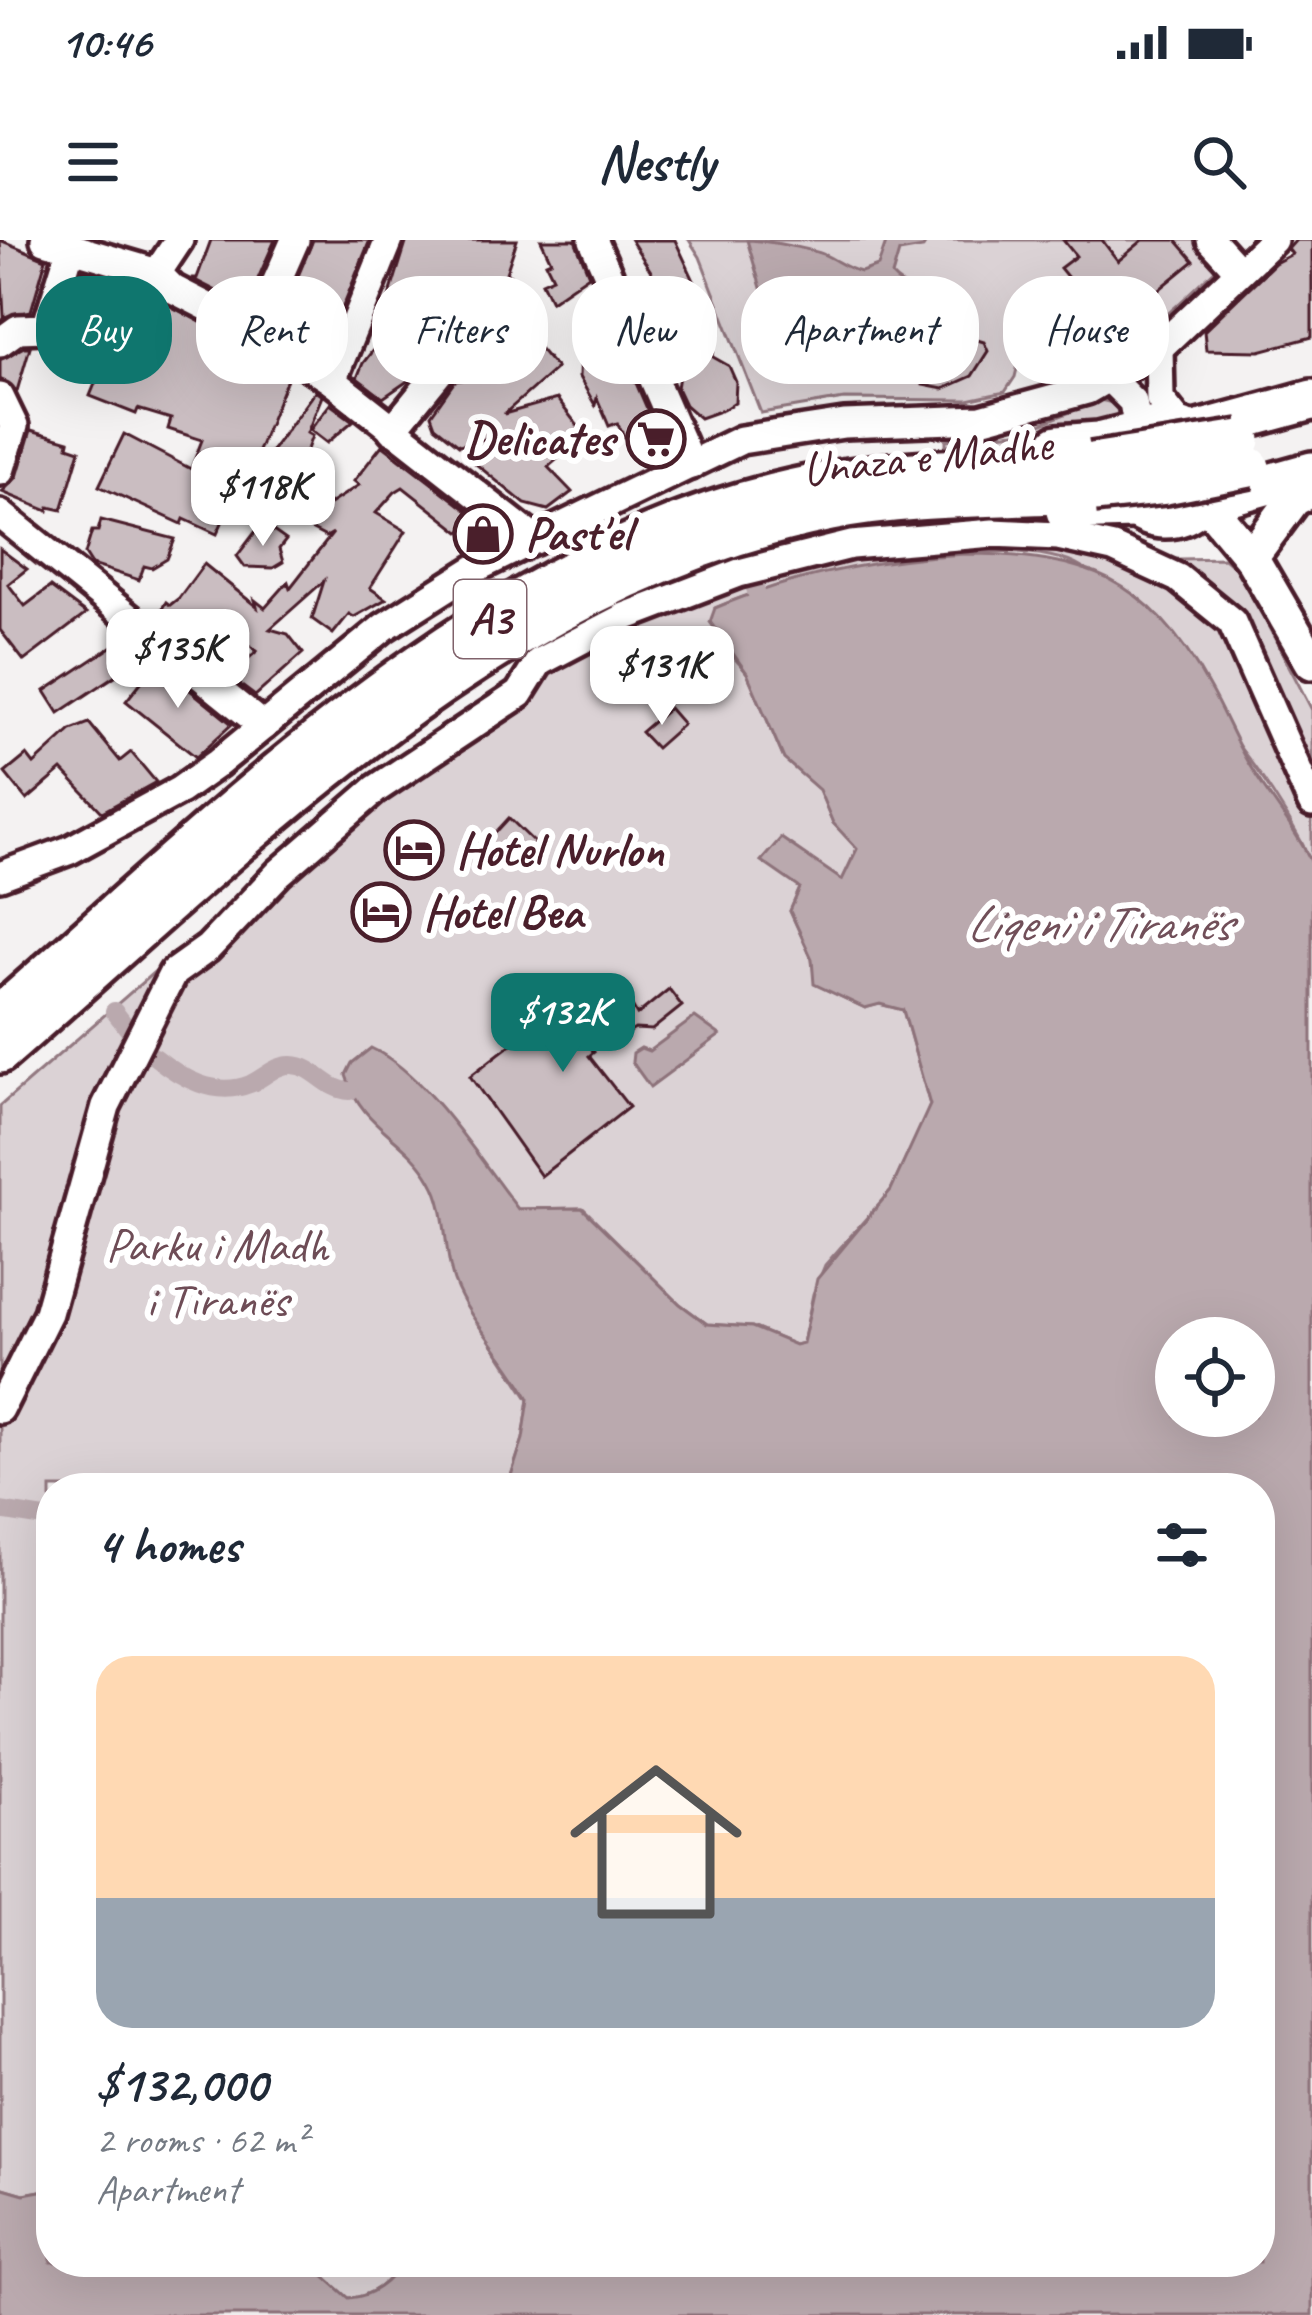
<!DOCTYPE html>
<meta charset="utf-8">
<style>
:root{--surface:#fff;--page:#f6f6f7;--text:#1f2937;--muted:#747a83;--line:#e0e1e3;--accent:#0f766e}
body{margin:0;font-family:Caveat,sans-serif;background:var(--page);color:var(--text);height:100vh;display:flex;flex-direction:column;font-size:45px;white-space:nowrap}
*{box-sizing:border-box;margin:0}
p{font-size:39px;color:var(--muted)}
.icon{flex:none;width:66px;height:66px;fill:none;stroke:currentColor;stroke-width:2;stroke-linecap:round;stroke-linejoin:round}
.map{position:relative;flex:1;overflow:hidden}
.side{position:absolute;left:36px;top:1233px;width:1239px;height:804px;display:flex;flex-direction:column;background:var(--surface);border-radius:48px;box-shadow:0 12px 48px #0002}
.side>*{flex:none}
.guide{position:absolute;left:36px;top:36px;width:1242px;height:108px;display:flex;gap:24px}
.tools{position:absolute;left:1155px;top:1077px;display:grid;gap:24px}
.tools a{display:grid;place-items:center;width:120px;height:120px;border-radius:50%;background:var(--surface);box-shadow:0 12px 48px #0002;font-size:60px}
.price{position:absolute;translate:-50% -102px;padding:0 27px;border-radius:24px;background:#fff;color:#222;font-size:39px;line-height:78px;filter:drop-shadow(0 3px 6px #0008)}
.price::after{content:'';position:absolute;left:50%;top:72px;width:36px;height:27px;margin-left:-18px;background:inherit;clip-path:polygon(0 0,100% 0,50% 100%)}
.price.selected{background:var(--accent);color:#fff}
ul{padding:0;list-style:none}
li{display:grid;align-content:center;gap:24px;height:636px;padding:0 60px}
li+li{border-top:3px solid var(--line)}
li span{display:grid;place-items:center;height:372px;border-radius:36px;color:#555}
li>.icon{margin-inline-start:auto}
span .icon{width:216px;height:216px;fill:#fffc;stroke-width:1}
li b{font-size:51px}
h2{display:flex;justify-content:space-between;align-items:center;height:144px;padding:0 60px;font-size:51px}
.chip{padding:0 42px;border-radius:48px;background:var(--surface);box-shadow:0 12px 48px #0002;font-size:42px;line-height:108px}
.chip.selected{background:var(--accent);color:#fff}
.status{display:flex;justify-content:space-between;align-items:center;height:84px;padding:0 60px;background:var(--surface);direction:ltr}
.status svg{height:33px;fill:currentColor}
header{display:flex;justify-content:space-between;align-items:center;height:156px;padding:0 60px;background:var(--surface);font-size:54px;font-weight:700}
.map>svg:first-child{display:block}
.green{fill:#dbd2d5;stroke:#927880;stroke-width:3}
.water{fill:#baa9ae;stroke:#8d727a;stroke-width:3;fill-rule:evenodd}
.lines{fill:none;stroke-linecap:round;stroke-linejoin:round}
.canal{stroke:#baa9ae;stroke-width:18}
.building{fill:#cabdc1;stroke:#4a1f2b;stroke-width:3}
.minor-casing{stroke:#4a1f2b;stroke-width:36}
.major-casing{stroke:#4a1f2b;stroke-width:42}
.highway-casing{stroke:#4a1f2b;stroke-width:48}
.minor{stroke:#fff;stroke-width:27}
.major{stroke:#fff;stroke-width:33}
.highway{stroke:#fff;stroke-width:39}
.highway-bridge-casing{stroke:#4a1f2b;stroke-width:48;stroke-linecap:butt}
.highway-bridge{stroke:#fff;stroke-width:39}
.labels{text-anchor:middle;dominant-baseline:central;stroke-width:12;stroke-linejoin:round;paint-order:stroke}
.shield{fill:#fff;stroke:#80626b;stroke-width:3}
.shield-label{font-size:45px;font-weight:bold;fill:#4a1f2b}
.poi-label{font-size:48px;font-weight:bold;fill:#4a1f2b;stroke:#fff;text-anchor:start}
.street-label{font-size:48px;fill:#4a1f2b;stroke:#fff}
.park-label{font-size:48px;fill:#6e4c56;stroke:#fff}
.water-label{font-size:51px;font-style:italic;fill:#714f59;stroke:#fff}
</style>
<div class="status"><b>10:46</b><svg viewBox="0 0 49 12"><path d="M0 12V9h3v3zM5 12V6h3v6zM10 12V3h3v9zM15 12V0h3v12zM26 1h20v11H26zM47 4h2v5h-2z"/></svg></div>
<header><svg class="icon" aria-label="menu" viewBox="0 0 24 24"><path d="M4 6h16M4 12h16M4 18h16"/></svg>Nestly<svg class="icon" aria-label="search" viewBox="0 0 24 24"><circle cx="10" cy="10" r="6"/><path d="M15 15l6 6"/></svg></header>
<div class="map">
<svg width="1312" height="2075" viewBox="0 0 1312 2075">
<rect width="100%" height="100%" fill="#f4f2f2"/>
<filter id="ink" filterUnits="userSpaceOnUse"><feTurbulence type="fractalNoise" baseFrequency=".00833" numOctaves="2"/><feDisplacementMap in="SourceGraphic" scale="24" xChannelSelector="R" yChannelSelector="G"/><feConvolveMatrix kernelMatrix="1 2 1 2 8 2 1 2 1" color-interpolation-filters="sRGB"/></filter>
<g filter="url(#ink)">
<g class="green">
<path d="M689,0h514l20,22c-46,43 -113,118 -182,101l-9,-16 -10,1 -7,29 -10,15 -37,8 -124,-1 -83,14 -61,-156z"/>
<polygon points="1100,160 1117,164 1118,181 1085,196 946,205 946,200 1023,191"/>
<path d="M969,297l167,23 88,-2 16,14 72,138v153c-43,-91 -113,-167 -180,-241 -15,-16 -31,-43 -50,-54 -70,-43 -294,8 -367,40l12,41 20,24 37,86 35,30 14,34 24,25 -15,33 -60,-42 18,49 -10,23 22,48 3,25 50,24 14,-4 24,6 27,95 -4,11 -35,74 -66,75 -12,29 -10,49 -8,2 -43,-18 -45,-3 -27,-20 -97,-96 -65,1 -54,92 65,99 -6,39 -16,49h-456v701l-27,5 -24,-7v-1081l169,-147 21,-11 348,-276 217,-103z"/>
<path d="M297,2022h104c-11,20 -30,35 -53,36l-33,-30z"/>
</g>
<g class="water">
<path d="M747,0c15,0 65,9 78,15 13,6 22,14 36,17l17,-6 9,-26h41l-5,8 -24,4 -7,24c20,23 56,11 76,33 -35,22 -53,18 -68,63 -7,-7 -11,-16 -19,-24 -26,-25 -68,-5 -96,0l-12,-19z"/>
<path d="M965,314c119,0 185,24 244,133 14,24 24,50 38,74 21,36 47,65 65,102v1452h-1312v-128l24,7 27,-5v73h246l18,6 34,30c22,-1 42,-16 52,-36h859v-774h-753l16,-49 6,-40c-20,-41 -59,-75 -75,-118 -11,-32 -6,-71 -23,-100 -26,-46 -69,-52 -85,-106l6,-12 19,-15c55,25 109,112 147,161l64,-1 98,96 27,20 45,3 43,18 8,-2 14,-64 74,-89 39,-85 -27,-95 -23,-6 -15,4 -51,-24 -2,-25 -22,-48 10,-23 -39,-27 20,-23 61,42 15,-31 -24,-26 -14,-33 -35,-31 -37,-86 -37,-51 5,-14c80,-34 164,-49 250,-54zM1254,1098v78h-78v-78z"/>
<polygon points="695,777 720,795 650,847 632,822 633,813 641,808 649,811"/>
</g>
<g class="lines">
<g class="canal">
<polyline points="754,343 756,352"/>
<polyline points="114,771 131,793"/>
<path d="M155,817c26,21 60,41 95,27 14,-6 26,-20 42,-19 24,1 33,25 58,26"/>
<polyline points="0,1271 51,1279"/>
</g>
</g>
<g class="building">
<polygon points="0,0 46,19 31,71 4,77"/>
<polygon points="211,0 275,0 246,66 191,38 197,38"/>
<polygon points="313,0 370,0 327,106 322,109 278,84"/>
<polygon points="407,0 517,0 506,33 510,35 506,60 494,57 484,62 409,140 383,158 357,138 363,123 390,88 381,83"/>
<polygon points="541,0 575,0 589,35 551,61 542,42 553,37 546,23 551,21"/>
<polygon points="631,0 675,0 698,49 677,60 708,79 715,95 713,117 729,126 736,142 735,162 723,170 700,178 685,165 677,148 680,129 665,120 656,99 659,70 647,77 633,46 652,33"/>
<polygon points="1063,0 1102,0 1118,21 1143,0 1176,0 1194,21 1111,89 1084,97 1065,88 1053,73 1078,50 1060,28 1076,16"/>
<polygon points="1296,0 1312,0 1312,97 1260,111 1206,110 1204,91 1275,23 1292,14 1288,9"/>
<polygon points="83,30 137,46 135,52 158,59 228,97 228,118 258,130 260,122 274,125 289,134 252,226 245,224 232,274 225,276 217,294 184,279 182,284 99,246 124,194 191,229 202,200 168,189 171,179 138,169 136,174 90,156 110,107 139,116 147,90 120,82 116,95 66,85"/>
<polygon points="607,77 604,86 610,83 661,201 634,214 617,183 609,186 597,158 595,165 579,137 580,107 573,92"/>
<polygon points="974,99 984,102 988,111 972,136 943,149 923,145 922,128 936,111 959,99"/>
<polygon points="534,102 556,128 504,174 557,159 585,195 548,227 572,252 548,270 525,264 471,220 489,198 459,205 435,186 431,175 455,141 501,133 501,127"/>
<polygon points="24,107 30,107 17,151 0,139 0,120"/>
<polygon points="315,151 322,156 307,193 312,196 300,228 291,225 286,239 258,229"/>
<polygon points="330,164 353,181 327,203 310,190"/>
<polygon points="31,190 69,201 68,206 80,210 62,270 49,267 48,271 2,252 17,237"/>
<polygon points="382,205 481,281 460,292 403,247 395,252 376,273 406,291 370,348 386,359 354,377 349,374 333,394 312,379 324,341 270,389 288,394 303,413 255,456 235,441 235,430 257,411 216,379 197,401 182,392 178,395 157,377 166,362 170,365 179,358 204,324 257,367 255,360 265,368 288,342 290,348 333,293 326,297 303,285 320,280 325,267 359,245 354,241"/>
<polygon points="101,280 175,299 167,319 152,328 144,326 139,340 92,325 85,314 92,291 98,291"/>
<polygon points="262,283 286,300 279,309 283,322 273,328 245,327 237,316"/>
<polygon points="0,309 27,329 8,344 25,366 50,347 86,374 24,421 0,390"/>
<polygon points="125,398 147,415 59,473 45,451"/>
<polygon points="154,426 159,435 164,429 232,484 196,517 126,461"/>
<polygon points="669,468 683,484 656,508 641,492"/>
<polygon points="89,483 120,521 131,512 156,542 102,572 62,530 27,560 5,533 27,515 34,524 71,490"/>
<polygon points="509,578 535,603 512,627 486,603"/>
<polygon points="415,583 440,602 413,637 389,618"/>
<polygon points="381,650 404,671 382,695 359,673"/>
<polygon points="582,740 604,763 616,757 629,761 637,775 669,749 682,766 652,790 635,789 619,799 582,795 594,812 589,816 629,867 541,936 470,836 571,758 566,753"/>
</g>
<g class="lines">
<defs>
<g id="minor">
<polyline points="45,0 157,33 173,49 255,91 332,141 535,300"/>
<polyline points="593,0 691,225"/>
<polyline points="1211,0 1239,31"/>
<polyline points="157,33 179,0"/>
<polyline points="255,91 295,0"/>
<polyline points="0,102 18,89 46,88 71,7"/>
<polyline points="1159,108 1160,159 1180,184"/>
<polyline points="1111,140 1133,162 1138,191"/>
<polyline points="332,141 389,0"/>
<polyline points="0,157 14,186 0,231"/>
<polyline points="392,190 441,130 497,75"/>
<polyline points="0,274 263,486"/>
<polyline points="0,636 70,610 180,550 218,523 384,387 482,325 741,200 844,184 981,179 1087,150 1159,108 1273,0"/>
<polyline points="0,1169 48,1073 106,866 173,733 208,708 279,633 376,549 519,454 539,422 627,376 739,333 851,305 993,293 1058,296 1113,308 1178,338 1232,382 1312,563"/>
</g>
<g id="major">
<circle cx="1165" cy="232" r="49"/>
<polyline points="1205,262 1251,317 1312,422"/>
<polyline points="1251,317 1294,259 1312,250"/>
</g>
<g id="highway">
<polyline points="1195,192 1312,160"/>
<polyline points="1058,205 1099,202 1135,193"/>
<polyline points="1210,252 1230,255 1312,232"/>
<polyline points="1066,271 1133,269"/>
<path d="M0,775c234,-204 480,-456 794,-526 98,-22 199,-20 298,-26"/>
<path d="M0,813c246,-214 497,-476 830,-542 87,-17 177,-13 264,-19"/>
</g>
</defs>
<use href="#minor" class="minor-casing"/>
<use href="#major" class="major-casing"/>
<use href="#highway" class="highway-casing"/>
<use href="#minor" class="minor"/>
<use href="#major" class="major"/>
<use href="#highway" class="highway"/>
<defs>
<g id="highway-bridge">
<polyline points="1092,223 1241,200"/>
<polyline points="1094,252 1166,244 1250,227"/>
</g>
</defs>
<use href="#highway-bridge" class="highway-bridge-casing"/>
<use href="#highway-bridge" class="highway-bridge"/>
</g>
</g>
<defs>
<symbol id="supermarket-ring" viewBox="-11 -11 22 22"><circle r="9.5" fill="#fff" stroke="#4a1f2b" stroke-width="1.5"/><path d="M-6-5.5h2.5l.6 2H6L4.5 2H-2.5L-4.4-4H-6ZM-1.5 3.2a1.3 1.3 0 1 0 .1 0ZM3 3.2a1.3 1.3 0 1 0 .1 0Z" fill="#4a1f2b"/></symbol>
<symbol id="shop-ring" viewBox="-11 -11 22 22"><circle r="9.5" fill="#fff" stroke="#4a1f2b" stroke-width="1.5"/><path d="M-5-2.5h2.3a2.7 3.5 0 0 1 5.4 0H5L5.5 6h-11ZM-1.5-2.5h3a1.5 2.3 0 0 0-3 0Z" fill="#4a1f2b"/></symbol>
<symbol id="hotel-ring" viewBox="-11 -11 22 22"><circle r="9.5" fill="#fff" stroke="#4a1f2b" stroke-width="1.5"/><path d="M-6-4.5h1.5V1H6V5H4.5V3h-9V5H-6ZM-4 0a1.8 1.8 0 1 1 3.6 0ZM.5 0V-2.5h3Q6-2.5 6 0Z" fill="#4a1f2b"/></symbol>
</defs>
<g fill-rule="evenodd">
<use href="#supermarket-ring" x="623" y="166" width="66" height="66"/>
<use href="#shop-ring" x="450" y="261" width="66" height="66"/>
<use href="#hotel-ring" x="381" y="577" width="66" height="66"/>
<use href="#hotel-ring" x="348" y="639" width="66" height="66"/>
</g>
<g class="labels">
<rect class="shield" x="454" y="340" width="72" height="78" rx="9"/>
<g class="shield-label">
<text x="490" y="379">A3</text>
</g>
<g class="poi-label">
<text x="614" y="199" text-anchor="end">Delicates</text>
<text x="525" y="294">Past'el</text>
<text x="456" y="610">Hotel Nurlon</text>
<text x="423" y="672">Hotel Bea</text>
</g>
<g class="street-label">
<text transform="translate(927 216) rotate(-6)">Unaza e Madhe</text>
</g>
<g class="park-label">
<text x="217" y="1005">Parku i Madh<tspan x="217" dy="55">i Tiranës</tspan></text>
</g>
<g class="water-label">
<text x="1098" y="683">Liqeni i Tiranës</text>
</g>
</g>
</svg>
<div class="tools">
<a><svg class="icon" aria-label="locate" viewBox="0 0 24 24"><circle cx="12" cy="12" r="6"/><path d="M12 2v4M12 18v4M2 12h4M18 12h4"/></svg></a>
</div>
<b class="price" style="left:263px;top:309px">$118K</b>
<b class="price" style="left:178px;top:471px">$135K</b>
<b class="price" style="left:662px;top:488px">$131K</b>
<b class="price selected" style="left:563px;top:835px">$132K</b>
<div class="guide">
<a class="chip selected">Buy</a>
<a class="chip">Rent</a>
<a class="chip">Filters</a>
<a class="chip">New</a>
<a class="chip">Apartment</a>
<a class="chip">House</a>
</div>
<section class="side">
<h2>4 homes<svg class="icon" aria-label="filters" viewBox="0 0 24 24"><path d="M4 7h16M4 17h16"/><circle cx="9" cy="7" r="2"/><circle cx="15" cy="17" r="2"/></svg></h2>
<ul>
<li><span style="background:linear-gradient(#ffd9b3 65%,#9aa5b1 0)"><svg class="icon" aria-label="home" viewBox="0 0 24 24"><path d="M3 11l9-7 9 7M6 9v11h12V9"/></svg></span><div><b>$132,000</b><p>2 rooms · 62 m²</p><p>Apartment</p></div></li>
</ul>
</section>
</div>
